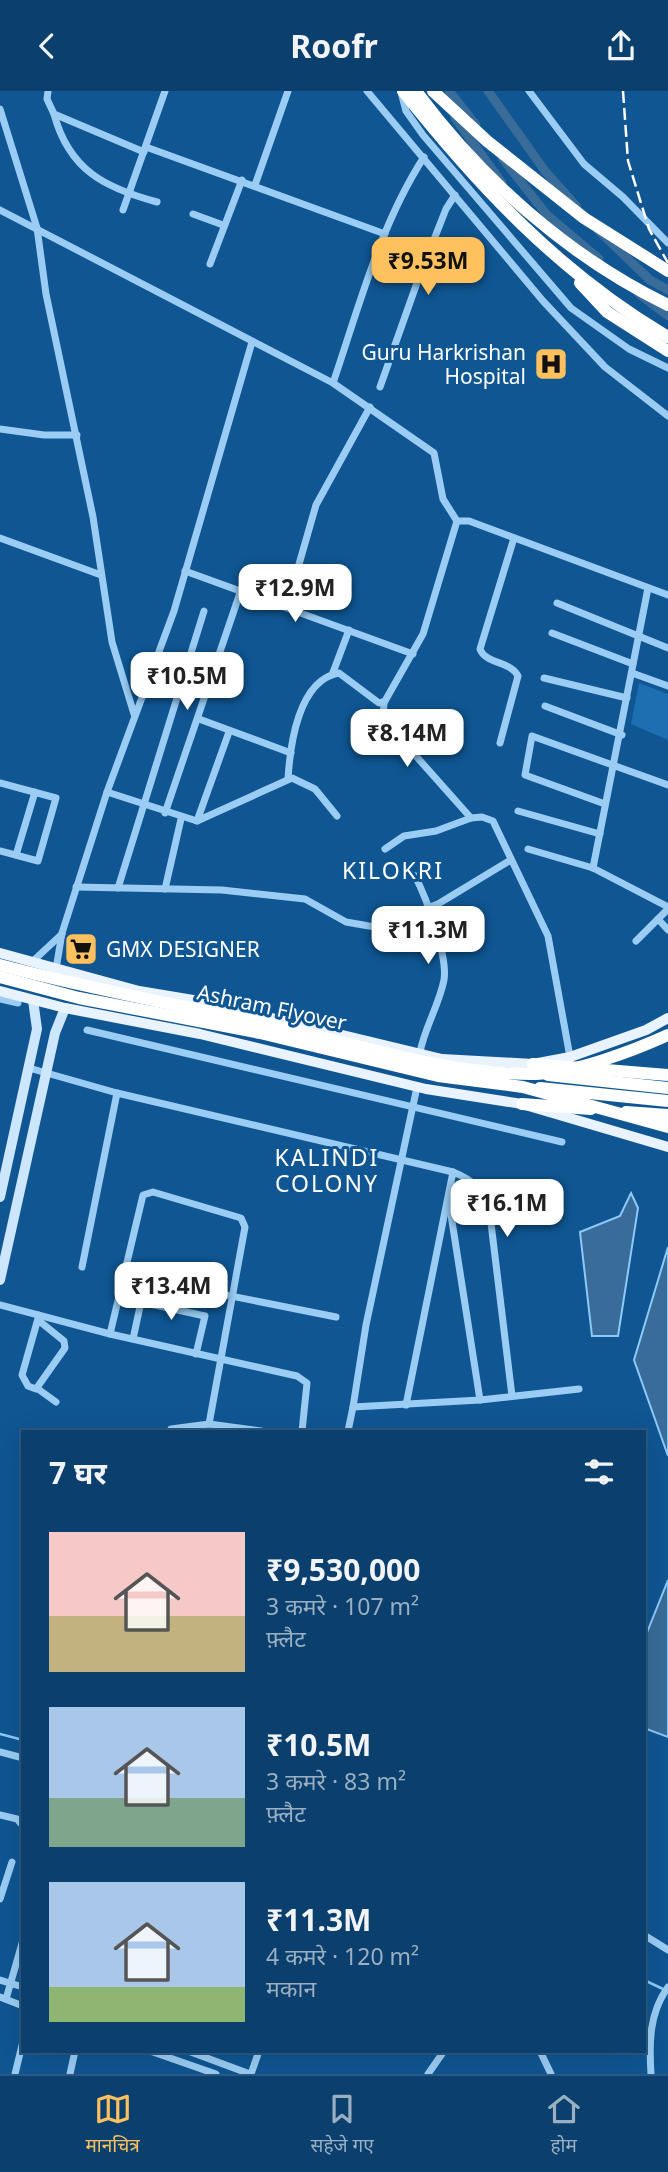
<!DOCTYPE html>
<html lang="hi">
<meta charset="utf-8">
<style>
:root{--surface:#0b406e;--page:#194b76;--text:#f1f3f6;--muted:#9aafc2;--line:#2b5981;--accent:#ffc05e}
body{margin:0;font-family:"Noto Sans","Noto Sans Devanagari",sans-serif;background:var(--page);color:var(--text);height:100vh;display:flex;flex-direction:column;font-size:26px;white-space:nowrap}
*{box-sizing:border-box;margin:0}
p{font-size:23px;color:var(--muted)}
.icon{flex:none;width:38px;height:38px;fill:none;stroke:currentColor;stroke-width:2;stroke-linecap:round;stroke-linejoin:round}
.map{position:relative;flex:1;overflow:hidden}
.sheet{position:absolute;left:21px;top:1339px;width:625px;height:623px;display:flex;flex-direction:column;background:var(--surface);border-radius:0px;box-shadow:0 7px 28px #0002,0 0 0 2px var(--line)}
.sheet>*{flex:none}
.price{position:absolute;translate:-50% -60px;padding:0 16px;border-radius:14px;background:#fff;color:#222;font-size:23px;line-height:46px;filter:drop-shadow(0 2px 4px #0008)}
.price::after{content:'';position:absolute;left:50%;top:42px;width:21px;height:16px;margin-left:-10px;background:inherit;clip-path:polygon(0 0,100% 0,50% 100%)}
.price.current{background:var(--accent);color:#111}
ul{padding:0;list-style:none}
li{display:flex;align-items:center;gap:21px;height:175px;padding:0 28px}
li span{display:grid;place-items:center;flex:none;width:196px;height:140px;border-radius:0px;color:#555}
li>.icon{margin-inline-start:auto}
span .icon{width:84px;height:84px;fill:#fffc;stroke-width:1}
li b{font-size:30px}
h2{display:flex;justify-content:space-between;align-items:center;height:84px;padding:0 28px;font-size:30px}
header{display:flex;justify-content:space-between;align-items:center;height:91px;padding:0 28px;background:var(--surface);font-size:32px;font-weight:700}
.dock{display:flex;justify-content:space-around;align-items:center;height:98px;border-top:2px solid var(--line);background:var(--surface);font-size:19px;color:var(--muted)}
.dock a{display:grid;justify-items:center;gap:4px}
.dock .current{color:var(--accent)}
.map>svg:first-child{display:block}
.green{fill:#1d6fb1}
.water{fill:#396c99;stroke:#8dc9f8;stroke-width:2}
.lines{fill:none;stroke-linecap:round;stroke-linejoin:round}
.stream{stroke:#8dc9f8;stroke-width:2.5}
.canal{stroke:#396c99;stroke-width:9}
.street{stroke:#9bcdf4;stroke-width:7}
.secondary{stroke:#cbe6fd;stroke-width:10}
.primary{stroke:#e8f3ff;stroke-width:10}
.highway{stroke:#fff;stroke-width:12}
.rail{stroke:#fff;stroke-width:2.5;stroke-dasharray:12 5;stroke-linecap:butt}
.highway-bridge{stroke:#fff;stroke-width:12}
.labels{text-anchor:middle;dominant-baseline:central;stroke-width:6;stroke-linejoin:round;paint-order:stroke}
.poi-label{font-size:21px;fill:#fff;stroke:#0f5693;text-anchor:end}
.street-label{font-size:21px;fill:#fff;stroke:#0f5693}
.neighbourhood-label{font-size:23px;letter-spacing:2px;fill:#fff;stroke:#0f5693}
</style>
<header><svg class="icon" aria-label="back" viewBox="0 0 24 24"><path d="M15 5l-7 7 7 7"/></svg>Roofr<svg class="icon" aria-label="share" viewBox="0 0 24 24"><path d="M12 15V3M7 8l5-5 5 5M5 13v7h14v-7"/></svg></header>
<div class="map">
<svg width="668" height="1983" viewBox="0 0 668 1983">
<rect width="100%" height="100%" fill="#0f5693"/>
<polygon class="green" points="639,592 668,603 668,649 631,633"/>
<g class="water">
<polygon points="631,1102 638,1117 618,1245 592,1245 580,1141 620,1125"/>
<polygon points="668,1156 668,1365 634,1269"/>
<polygon points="668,1489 668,1646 644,1637 644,1549"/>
</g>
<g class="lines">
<g class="stream">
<polyline points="0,1643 23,1649"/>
<polyline points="644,1889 663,1898"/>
</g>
<g class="canal">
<polyline points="449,0 476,34"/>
<polyline points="488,0 545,80 577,116"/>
<polyline points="455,27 502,92"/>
<polyline points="502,67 547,124 599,168"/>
<polyline points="598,139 650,189 668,199"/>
<polyline points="638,202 668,225"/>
</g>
<g class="street">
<polyline points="48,0 47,8 54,23 144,61"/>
<polyline points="367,0 543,210 605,276 668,325"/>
<polyline points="529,0 584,73 623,106 668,152"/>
<polyline points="401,1 406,20 423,44 571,217 629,258 668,277"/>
<polyline points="0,18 37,137 46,203 93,426 112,551 134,623"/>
<path d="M54,23c15,56 51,74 103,88"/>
<polyline points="146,56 385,143"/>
<polyline points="255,94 288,0"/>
<polyline points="0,119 333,292 434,362 443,408 457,430"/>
<polyline points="123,119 165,0"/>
<polyline points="193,123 223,134"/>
<polyline points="210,173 242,89"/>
<path d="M333,292c26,-76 47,-158 91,-226"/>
<polyline points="380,296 418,189 446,118 455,104"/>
<polyline points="0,338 44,344 77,344"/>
<polyline points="0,447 101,484"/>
<polyline points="185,480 413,563"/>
<polyline points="557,512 668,557"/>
<polyline points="287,515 316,414 370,316"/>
<polyline points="552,542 633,573"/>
<polyline points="632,582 668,595"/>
<polyline points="332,584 349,539"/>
<polyline points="544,587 627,607"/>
<polyline points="384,612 383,628 471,727"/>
<polyline points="545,615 622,644"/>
<polyline points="199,628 291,662"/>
<path d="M500,652l18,-67c-7,-15 -33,-12 -38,-27l34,-111"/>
<path d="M288,688c2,-33 10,-99 51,-106l40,30 6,-2 38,-67 34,-113h12l199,74"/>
<polyline points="0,692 56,707 38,770 0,760"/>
<polyline points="107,701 197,730 292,687 315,698 337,725"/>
<polyline points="605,713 525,684 532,645 668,694"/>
<polyline points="518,720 600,743"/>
<polyline points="165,722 241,499"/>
<polyline points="197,730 229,641"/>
<polyline points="385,758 404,745 436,740 471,727 482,726 493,730 548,845 570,966"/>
<polyline points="528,758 593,777 668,816"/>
<polyline points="16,764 35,701"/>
<polyline points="593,777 648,497"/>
<path d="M415,785c11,21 33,80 29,104 -5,25 -19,47 -24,72"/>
<polyline points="76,796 222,799 305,808 346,831 375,836 438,813 509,770"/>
<polyline points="118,797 204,520"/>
<polyline points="165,798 181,728"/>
<polyline points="658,828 668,839"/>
<polyline points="636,850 668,818"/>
<polyline points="33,870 62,843"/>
<polyline points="56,878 62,842 107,701 174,520 252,251"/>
<polyline points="0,908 18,912"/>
<polyline points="87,939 562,1051"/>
<path d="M29,977l88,25 336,79c23,9 31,19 37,43l22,181"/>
<polyline points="417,996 366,1234 353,1316 480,1309 579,1298"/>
<polyline points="449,1111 480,1309"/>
<polyline points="82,1176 117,1002"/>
<polyline points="126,1184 336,1226"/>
<polyline points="0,1214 110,1243 297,1285 307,1292 302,1340"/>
<polyline points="38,1229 64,1250 65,1257 36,1298 28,1295 22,1284 39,1224"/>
<polyline points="110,1243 143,1104 153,1101 241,1127 245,1136 209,1333 261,1340"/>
<polyline points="133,1248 141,1211 205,1225 196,1263"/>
<polyline points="38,1298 56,1311"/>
<polyline points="406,1314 453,1081"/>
<polyline points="171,1338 209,1333"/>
<polyline points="348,1340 353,1316"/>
<polyline points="0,1661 23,1667"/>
<polyline points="0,1724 17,1728 23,1735"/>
<polyline points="0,1808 12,1771"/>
<polyline points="644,1844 668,1859"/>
<polyline points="0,1889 23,1896"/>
<polyline points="0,1906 23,1915"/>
<polyline points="6,1908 23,1849"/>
<polyline points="150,1960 216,1983"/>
<polyline points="188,1960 250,1983"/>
<polyline points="540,1960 551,1983"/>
<polyline points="15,1983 23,1950"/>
<polyline points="70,1983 75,1960"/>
<polyline points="251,1983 259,1960"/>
<polyline points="428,1983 444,1960"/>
<path d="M651,1983c-2,-31 -2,-61 17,-87"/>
</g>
<g class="secondary">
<polyline points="0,1106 37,938 33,909"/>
<polyline points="0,1189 55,942 65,917"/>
</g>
<g class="primary">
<polyline points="0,862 139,900 205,911 442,968 533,973 570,966 646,939 668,927"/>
<polyline points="0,900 65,917 200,943 426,998 522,1013 668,1056"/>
</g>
<g class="highway">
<path d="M403,0c76,96 158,183 265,246"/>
<path d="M416,0c65,88 153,166 252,214"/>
<polyline points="433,0 487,50 584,127 668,180"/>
<polyline points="580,192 607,221 668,260"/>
<polyline points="533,973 668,984"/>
<polyline points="548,984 668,997"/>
<polyline points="540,997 668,1010"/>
<polyline points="522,1013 591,1018"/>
<polyline points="626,1021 668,1024"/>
</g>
<polyline class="rail" points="623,0 628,70 649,138 668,172"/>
<g class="highway-bridge">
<path d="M0,874c93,25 187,41 280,62 84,19 169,48 256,47 38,-1 97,-23 132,-39"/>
<polyline points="0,886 79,907 260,942 438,985 523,996 668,1036"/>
</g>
</g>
<defs>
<symbol id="hospital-square" viewBox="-11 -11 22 22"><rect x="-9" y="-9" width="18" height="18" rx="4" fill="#ffc05e" stroke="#0f5693"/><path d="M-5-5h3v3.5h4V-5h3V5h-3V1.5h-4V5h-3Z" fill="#111"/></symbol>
<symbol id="supermarket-square" viewBox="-11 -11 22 22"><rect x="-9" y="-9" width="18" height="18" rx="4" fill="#ffc05e" stroke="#0f5693"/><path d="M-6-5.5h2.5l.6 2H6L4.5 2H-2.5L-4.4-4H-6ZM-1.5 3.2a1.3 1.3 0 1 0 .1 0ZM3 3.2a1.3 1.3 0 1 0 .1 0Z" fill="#111"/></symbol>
</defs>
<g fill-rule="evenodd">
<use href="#hospital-square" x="532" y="254" width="38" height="38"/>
<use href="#supermarket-square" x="62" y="839" width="38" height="38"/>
</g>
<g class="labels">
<g class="poi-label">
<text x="526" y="261">Guru Harkrishan<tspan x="526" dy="24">Hospital</tspan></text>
<text x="106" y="858" text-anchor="start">GMX DESIGNER</text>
</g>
<g class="street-label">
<text transform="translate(272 916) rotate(12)">Ashram Flyover</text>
</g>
<g class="neighbourhood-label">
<text x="393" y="779">KILOKRI</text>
<text x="327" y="1066">KALINDI<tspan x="327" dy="26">COLONY</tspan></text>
</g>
</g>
</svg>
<b class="price current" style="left:428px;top:206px">₹9.53M</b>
<b class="price" style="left:295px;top:533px">₹12.9M</b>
<b class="price" style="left:187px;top:621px">₹10.5M</b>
<b class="price" style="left:407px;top:678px">₹8.14M</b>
<b class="price" style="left:428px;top:875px">₹11.3M</b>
<b class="price" style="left:507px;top:1148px">₹16.1M</b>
<b class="price" style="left:171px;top:1231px">₹13.4M</b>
<section class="sheet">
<h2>7 घर<svg class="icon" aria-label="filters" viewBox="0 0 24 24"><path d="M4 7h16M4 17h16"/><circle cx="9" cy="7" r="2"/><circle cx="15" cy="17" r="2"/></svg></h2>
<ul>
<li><span style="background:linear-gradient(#f6c9c9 60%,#c2b280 0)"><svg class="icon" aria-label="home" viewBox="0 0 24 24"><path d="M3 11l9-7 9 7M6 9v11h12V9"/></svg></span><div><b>₹9,530,000</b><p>3 कमरे · 107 m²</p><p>फ़्लैट</p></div></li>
<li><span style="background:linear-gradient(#a9c7e8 65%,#7fa58c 0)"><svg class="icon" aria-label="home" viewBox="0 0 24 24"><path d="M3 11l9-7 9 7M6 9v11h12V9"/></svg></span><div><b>₹10.5M</b><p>3 कमरे · 83 m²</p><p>फ़्लैट</p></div></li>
<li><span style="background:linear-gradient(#a9c7e8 75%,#8fb573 0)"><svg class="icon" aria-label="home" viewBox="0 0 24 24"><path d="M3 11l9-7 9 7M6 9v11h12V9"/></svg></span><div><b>₹11.3M</b><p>4 कमरे · 120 m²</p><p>मकान</p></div></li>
</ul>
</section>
</div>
<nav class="dock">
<a class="current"><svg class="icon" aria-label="map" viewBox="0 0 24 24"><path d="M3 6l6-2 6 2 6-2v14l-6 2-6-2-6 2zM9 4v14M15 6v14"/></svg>मानचित्र</a>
<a><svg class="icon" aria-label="saved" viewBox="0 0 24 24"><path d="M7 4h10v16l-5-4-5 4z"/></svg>सहेजे गए</a>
<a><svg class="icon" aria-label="home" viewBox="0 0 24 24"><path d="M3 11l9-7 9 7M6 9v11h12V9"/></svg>होम</a>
</nav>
